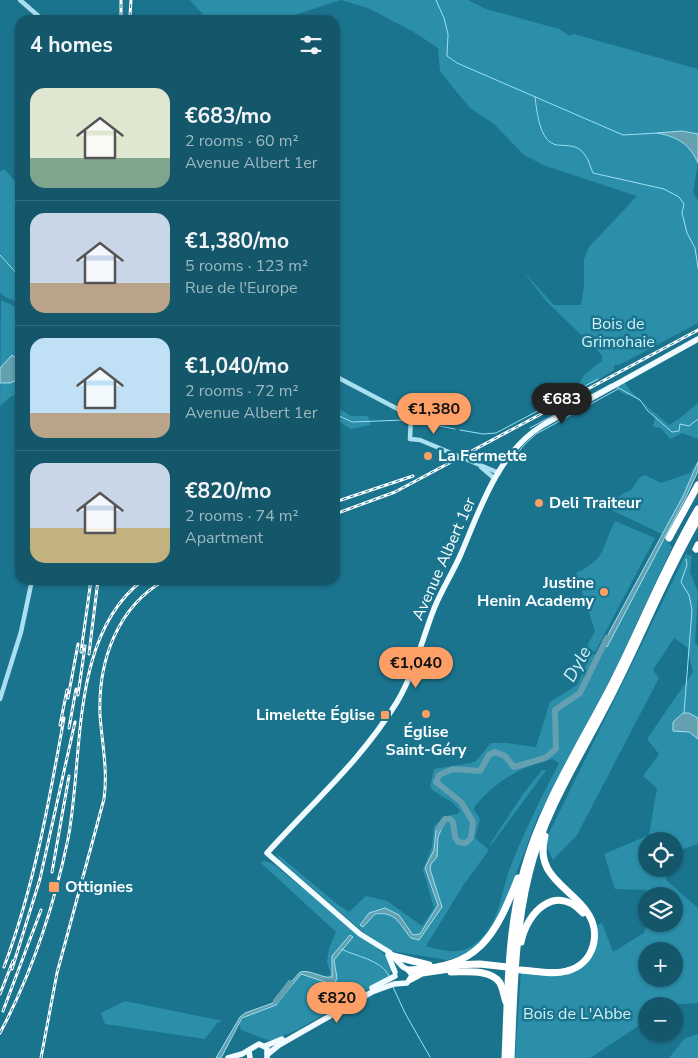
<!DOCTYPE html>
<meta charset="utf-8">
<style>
:root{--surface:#14576a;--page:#216072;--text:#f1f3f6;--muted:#9db8c1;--line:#336d7e;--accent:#fea066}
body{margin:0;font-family:"Nunito Sans",sans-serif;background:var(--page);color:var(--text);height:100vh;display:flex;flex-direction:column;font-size:19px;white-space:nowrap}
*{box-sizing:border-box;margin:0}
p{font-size:16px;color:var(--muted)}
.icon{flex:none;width:28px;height:28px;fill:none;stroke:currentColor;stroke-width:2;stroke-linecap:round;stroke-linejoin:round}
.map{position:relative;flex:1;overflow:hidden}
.drawer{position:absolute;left:15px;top:15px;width:325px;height:570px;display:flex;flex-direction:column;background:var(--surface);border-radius:15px;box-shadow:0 1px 4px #0004}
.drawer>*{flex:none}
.controls{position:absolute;left:638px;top:832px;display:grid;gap:10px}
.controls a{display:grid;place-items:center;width:45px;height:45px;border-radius:50%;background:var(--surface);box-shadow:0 1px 4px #0004;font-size:25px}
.price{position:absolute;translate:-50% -42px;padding:0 11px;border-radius:18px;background:var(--accent);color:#111;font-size:16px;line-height:32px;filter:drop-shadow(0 1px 2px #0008)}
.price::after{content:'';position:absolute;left:50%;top:30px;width:15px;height:11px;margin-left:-8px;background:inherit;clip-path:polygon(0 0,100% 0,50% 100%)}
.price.on{background:#222;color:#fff}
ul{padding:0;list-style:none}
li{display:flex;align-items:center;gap:15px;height:125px;padding:0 15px}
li+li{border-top:1px solid var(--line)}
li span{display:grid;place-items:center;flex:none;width:140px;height:100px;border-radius:15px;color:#555}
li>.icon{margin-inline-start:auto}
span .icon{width:60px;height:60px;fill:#fffc;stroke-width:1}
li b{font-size:21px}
h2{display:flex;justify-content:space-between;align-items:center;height:60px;padding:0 15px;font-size:21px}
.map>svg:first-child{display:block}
.green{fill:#2b8faa;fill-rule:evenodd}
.water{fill:#65a0b1;stroke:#9cdff0}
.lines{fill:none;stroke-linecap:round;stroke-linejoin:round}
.stream{stroke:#9cdff0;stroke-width:1}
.river{stroke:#65a0b1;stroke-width:6}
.minor{stroke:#a9dfee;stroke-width:4.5}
.major{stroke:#f0fbff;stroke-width:5.5}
.highway{stroke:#fff;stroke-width:7}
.rail-casing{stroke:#fff;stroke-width:3}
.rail{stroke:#1b748e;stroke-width:1;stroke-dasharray:4;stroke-linecap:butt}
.poi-dot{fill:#fea066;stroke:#1b748e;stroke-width:2}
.labels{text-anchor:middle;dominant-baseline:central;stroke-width:5;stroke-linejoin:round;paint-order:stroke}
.park-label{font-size:16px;fill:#d1f2fa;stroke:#1b748e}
.poi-label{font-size:16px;font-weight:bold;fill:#fff;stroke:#1b748e;text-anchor:start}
.street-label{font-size:16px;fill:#fff;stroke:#1b748e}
.water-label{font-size:18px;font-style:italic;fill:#d3f1f9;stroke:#1b748e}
</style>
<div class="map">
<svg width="698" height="1058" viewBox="0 0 698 1058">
<rect width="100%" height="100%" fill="#1b748e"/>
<g class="green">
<path d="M190,0h278l18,9 73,20 11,7 4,-2 124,35v65h-37c19,5 29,10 37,29l-5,29 5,9v122l-79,42h-5v5l-38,23h-10l5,-7 8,-3 6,-9 17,-13v-6l-56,-54 -23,-30 31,34h27l3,-19v-27l5,-12 48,-51 -94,-31 -19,-10 -30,-31 -24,-16 -19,-23 -11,-14 -2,-23 -26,-17 -44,-23 -27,-8 -59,19 -74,1z"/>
<polygon points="4,169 16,182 20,181 20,303 5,297 0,292 0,172"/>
<polygon points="1,300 20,309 20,393 10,397 0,406"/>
<path d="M625,383l6,9 38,33 11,-7 18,-15v36l-16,-6 -12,6 -9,-11 -8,-1 2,-9c-4,-6 -11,-15 -18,-19 -9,-6 -11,-2 -21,-11z"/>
<polygon points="335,406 351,416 368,416 371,425 351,429 335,419"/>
<polygon points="698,460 687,488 662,534 607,508 622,494 631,490 640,477 645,475 661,483 690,473"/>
<path d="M615,521l40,17 -60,114 -9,-4 9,-17 -19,-58c31,-14 25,-25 39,-52z"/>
<path d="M660,538l7,3 5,6 -55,119 -80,153 -38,99 -15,23 -25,16 -12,3 -55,-9 -29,-19 -84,-73 -3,-6 61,51 12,8 17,-16 21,5 35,25 12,-18 -11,-38 9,-24 2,-20 11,-10 12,-2 3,-3c-8,-13 -21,-13 -30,-24l4,-18 37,-6 5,-2 15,-18h15l30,4 14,-45 27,-17 14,-31 5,1zM553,759l6,4c-18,35 -35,69 -49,105 -9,24 -11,58 -34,75 -15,13 -33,8 -50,3l38,-62 25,-34 -14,-12 5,-19 -6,-9 1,-4c21,-25 46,-40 78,-47z"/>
<path d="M686,554l6,2 -2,16 8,20 -3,52 3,1v199l-24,8v-11h-28v28h22l-2,11 32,28v95l-52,3v15l-56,37h-75l6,-86 39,2 29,-17 6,-31 7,-3 11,29 31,-19 3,-9h27v-28h-25l-3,-6 -31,-1 -11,-35 45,-19 8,-47 -14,-12 16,-22 -12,-15 46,-67 -6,-25 -13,-9 -21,32 6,8 -82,157 -24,25 -7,-15 4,-14zM646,951h28v28h-28z"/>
<polygon points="542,770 546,770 545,772 491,845 490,844 523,794"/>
<path d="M264,861l9,3 109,88c8,9 14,19 4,27l-89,51 -27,11 -29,-11 -2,-7 8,-8 29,-10 25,-31 10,3 5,-4 12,4 3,-3 -4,-12 2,-14 7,-16 -75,-69z"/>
<polygon points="125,1001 223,1021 217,1023 205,1039 105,1024 101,1013"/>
<polygon points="698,1034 698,1058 669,1058 685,1038"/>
</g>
<g class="water">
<path d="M682,131l16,3v29c-9,-20 -21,-26 -41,-30z"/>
<polygon points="12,355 20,361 20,379 10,383 0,383 0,368"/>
<polygon points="698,462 698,471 685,499 607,647 603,644 683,496"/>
<polygon points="683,713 689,713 698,718 698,739 689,732 673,731 673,722"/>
<path d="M442,820l2,3 -6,14 -1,20 -6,7 -1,5 12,38 -23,33 -8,-2c-12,-14 -15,-27 -36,-24l-12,13 -3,-2 9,-12 16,-5 14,7 14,20 7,-1 18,-29 -13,-37 9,-18 2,-20z"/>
<path d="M350,935l3,2 -19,23 3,18 -2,5 -4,1 -30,-10 -25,31 -34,13 -21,40h-5l24,-41 5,-4 28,-10 27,-31c11,-3 21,7 32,5v-21z"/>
</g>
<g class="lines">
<g class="stream">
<polyline points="436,0 444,18 448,34 447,56 457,63 623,135 658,133"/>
<path d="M535,97c2,14 4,45 22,48 10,1 21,-1 28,10 4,5 5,12 8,18l71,16 15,8 5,7 -2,9 5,20 8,15 3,20"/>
<polyline points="0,255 20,277"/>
<polyline points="617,387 640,400 648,411 672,432 679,431 680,424 689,426 698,419"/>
<polyline points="335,414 352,422 404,420"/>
<polyline points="424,423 455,429"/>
<polyline points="530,428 611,384"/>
<polyline points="460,430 483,434 496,433 598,379"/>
<polyline points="512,460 525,444 536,434 618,389"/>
<polyline points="684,713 692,610 689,595 681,582 687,565 686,559"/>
<path d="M341,949c14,7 41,11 48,27"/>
<polyline points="393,987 405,1013 430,1057"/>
</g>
<g class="river">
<polyline points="439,828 445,819 450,819 453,822 455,837 458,842 466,843 471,838 473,822 461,802 436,782 439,775 453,769 480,771 489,755 495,752 505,756 514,767 545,758 556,749 555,710 580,693 607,638"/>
<polyline points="276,1001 290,983"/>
</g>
<g class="minor">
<polyline points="20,0 43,20"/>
<polyline points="335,376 411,416 410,439 420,440 499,473"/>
<polyline points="481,467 495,479"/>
<polyline points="0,699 21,632 32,580"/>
</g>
<g class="major">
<polyline points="388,955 395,972"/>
<polyline points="372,988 395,976"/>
<polyline points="265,1046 282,1039"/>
<polyline points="249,1051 250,1058"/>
<path d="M268,1054l11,-9 93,-53 22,-8 13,-1 5,-7 -3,-6 -6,-3 -14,-15 -29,-18 -93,-81c46,-51 93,-91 130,-151 16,-27 24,-58 35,-88 7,-20 19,-38 28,-58 20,-46 37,-103 83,-131l155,-86"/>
<polyline points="228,1058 242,1054 259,1044 267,1048 267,1058"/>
</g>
<g class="highway">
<polyline points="669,538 698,485"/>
<polyline points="696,549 698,545"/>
<path d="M521,942c6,-30 35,-59 62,-29"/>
<polyline points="393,956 429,965"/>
<polyline points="452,965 480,964 507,967"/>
<path d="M409,970c70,-2 86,-33 109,-92"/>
<path d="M521,970c15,1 32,5 46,1 27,-7 35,-38 20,-59 -18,-26 -53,-36 -42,-76"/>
<path d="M451,972c15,0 40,-3 49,11 3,6 4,13 6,19"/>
<polyline points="411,979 422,973 456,968"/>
<path d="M505,1058c3,-63 2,-127 19,-188 18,-66 58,-127 89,-188 29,-57 52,-117 85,-173"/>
<path d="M511,1058c3,-62 3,-124 18,-184 16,-68 59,-129 89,-192 27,-54 49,-110 80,-163"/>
</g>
<defs>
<g id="rail">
<polyline points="121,16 121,0"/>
<polyline points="130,16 131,0"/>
<polyline points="335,502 413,476"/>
<polyline points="335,514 395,492 698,330"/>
<polyline points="81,652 91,580"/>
<polyline points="89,654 98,580"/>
<polyline points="78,695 85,646"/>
<polyline points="68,698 78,644"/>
<polyline points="60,725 67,690"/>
<polyline points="69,728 76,689"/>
<polyline points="52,872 69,776"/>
<path d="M4,967c30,-80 45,-165 60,-249"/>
<polyline points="12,969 40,879 75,722"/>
<polyline points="0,994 13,961"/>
<polyline points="3,1011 41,910"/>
<path d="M0,1033c32,-60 54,-127 68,-194 16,-82 1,-203 75,-259"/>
<path d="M41,1058l16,-85 47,-174c4,-28 -2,-56 -4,-84 -2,-54 17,-108 65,-135"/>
</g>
</defs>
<use href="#rail" class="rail-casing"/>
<use href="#rail" class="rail"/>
</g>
<g class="poi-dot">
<circle cx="428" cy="456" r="5"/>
<circle cx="539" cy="503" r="5"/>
<circle cx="604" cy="592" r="5"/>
<circle cx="426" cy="714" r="5"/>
<rect x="380" y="710" width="10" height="10" rx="2.5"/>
<rect x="48" y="881" width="12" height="12" rx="2.5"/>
</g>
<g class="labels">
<g class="park-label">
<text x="618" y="324">Bois de<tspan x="618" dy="18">Grimohaie</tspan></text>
<text x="577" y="1014">Bois de L'Abbe</text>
</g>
<g class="poi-label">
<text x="438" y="456">La Fermette</text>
<text x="549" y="503">Deli Traiteur</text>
<text x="594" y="583" text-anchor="end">Justine<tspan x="594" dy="18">Henin Academy</tspan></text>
<text x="375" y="715" text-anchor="end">Limelette Église</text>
<text x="426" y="732" text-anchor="middle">Église<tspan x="426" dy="18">Saint-Géry</tspan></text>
<text x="65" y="887">Ottignies</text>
</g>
<g class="street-label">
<text transform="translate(444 559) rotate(-66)">Avenue Albert 1er</text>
</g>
<g class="water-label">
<text transform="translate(577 664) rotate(-61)">Dyle</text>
</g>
</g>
</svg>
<div class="controls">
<a><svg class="icon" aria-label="locate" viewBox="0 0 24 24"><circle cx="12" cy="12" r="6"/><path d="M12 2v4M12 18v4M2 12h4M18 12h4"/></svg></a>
<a><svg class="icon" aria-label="layers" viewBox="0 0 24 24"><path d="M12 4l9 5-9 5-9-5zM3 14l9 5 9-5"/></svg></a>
<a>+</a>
<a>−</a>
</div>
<b class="price on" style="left:562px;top:425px">€683</b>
<b class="price" style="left:434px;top:435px">€1,380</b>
<b class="price" style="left:416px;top:689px">€1,040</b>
<b class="price" style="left:337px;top:1024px">€820</b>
<section class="drawer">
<h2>4 homes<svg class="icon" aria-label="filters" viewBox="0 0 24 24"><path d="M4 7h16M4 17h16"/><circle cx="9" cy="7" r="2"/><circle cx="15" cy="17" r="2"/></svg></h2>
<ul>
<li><span style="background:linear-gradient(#dfe7d0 70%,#7fa58c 0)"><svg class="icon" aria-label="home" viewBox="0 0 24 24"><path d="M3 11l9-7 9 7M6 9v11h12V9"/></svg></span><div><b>€683/mo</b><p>2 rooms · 60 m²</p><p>Avenue Albert 1er</p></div></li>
<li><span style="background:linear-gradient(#c9d6e8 70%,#b9a48a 0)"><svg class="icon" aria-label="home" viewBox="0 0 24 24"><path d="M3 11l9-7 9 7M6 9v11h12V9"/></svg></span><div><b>€1,380/mo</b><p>5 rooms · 123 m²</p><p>Rue de l'Europe</p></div></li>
<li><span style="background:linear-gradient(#bfe0f5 75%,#b9a48a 0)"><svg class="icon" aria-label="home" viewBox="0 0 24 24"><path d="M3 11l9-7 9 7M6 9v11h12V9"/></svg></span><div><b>€1,040/mo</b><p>2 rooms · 72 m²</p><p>Avenue Albert 1er</p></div></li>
<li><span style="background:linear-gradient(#c9d6e8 65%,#c2b280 0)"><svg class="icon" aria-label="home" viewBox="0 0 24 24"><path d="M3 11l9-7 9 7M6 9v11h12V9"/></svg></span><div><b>€820/mo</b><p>2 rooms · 74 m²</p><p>Apartment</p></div></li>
</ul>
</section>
</div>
